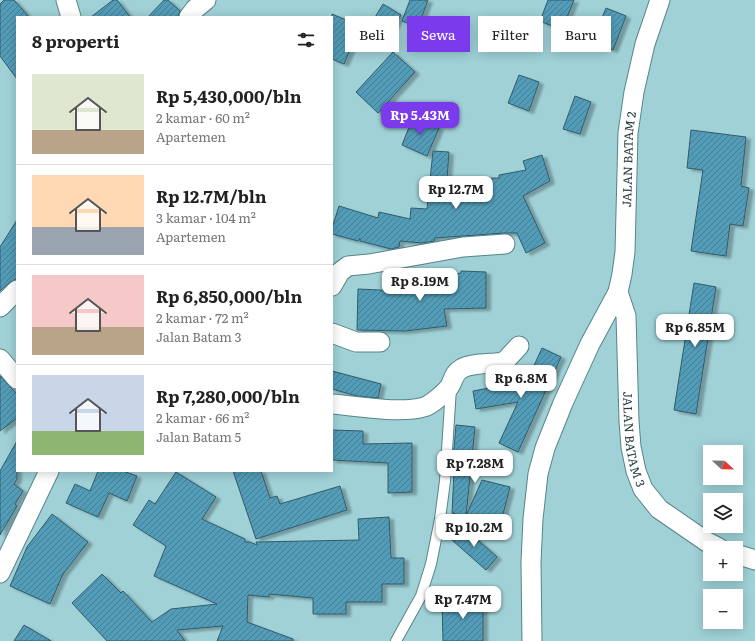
<!DOCTYPE html>
<html lang="id">
<meta charset="utf-8">
<style>
:root{--surface:#fff;--page:#f2f2f2;--text:#222;--muted:#767676;--line:#e0e0e0;--accent:#7c3aed}
body{margin:0;font-family:Literata,serif;background:var(--page);color:var(--text);height:100vh;display:flex;flex-direction:column;font-size:15px;white-space:nowrap}
*{box-sizing:border-box;margin:0}
p{font-size:13px;color:var(--muted)}
.icon{flex:none;width:22px;height:22px;fill:none;stroke:currentColor;stroke-width:2;stroke-linecap:round;stroke-linejoin:round}
.map{position:relative;flex:1;overflow:hidden}
.drawer{position:absolute;left:16px;top:16px;width:317px;height:456px;display:flex;flex-direction:column;background:var(--surface);border-radius:0px;box-shadow:0 2px 10px #0003}
.drawer>*{flex:none}
.top-card{position:absolute;left:345px;top:16px;width:350px;height:36px;display:flex;gap:8px}
.needle{width:26px;rotate:112deg}
.buttons{position:absolute;left:703px;top:445px;display:grid;gap:8px}
.buttons a{display:grid;place-items:center;width:40px;height:40px;border-radius:0px;background:var(--surface);box-shadow:0 2px 10px #0003;font-size:20px}
.price{position:absolute;translate:-50% -34px;padding:0 9px;border-radius:8px;background:#fff;color:#222;font-size:13px;line-height:26px;filter:drop-shadow(0 1px 2px #0008)}
.price::after{content:'';position:absolute;left:50%;top:24px;width:12px;height:9px;margin-left:-6px;background:inherit;clip-path:polygon(0 0,100% 0,50% 100%)}
.price.active{background:var(--accent);color:#fff}
ul{padding:0;list-style:none}
li{display:flex;align-items:center;gap:12px;height:100px;padding:0 16px}
li+li{border-top:1px solid var(--line)}
li span{display:grid;place-items:center;flex:none;width:112px;height:80px;border-radius:0px;color:#555}
li>.icon{margin-inline-start:auto}
span .icon{width:48px;height:48px;fill:#fffc;stroke-width:1}
li b{font-size:17px}
h2{display:flex;justify-content:space-between;align-items:center;height:48px;padding:0 16px;font-size:17px}
.tag{padding:0 14px;border-radius:0px;background:var(--surface);box-shadow:0 2px 10px #0003;font-size:14px;line-height:36px}
.tag.active{background:var(--accent);color:#fff}
.map>svg:first-child{display:block}
.building{fill:url(#building-hatch);stroke:#325b6a;filter:url(#shadow)}
.lines{fill:none;stroke-linecap:round;stroke-linejoin:round}
.service-casing{stroke:#55858a;stroke-width:12}
.minor-casing{stroke:#55858a;stroke-width:21}
.service{stroke:#fff;stroke-width:10}
.minor{stroke:#fff;stroke-width:19}
.labels{text-anchor:middle;dominant-baseline:central;stroke-width:4;stroke-linejoin:round;paint-order:stroke}
.street-label{font-size:12px;fill:#273c3e;stroke:#d4edef}
</style>
<div class="map">
<svg width="755" height="641" viewBox="0 0 755 641">
<defs>
<pattern id="building-hatch" width="6" height="6" patternUnits="userSpaceOnUse"><rect width="6" height="6" fill="#529cb7"/><path d="M-1 1l2-2M0 6l6-6M5 7l2-2" fill="none" stroke="#448096"/></pattern>
<filter id="shadow"><feDropShadow dx="4.5" dy="2.5" stdDeviation="1" flood-color="#0004"/></filter>
</defs>
<rect width="100%" height="100%" fill="#9fd1d7"/>
<g class="building">
<polygon points="4,0 14,0 29,17 17,17 17,79 0,56 0,4"/>
<polygon points="113,0 117,0 130,17 91,17"/>
<polygon points="164,0 168,0 180,11 178,17 148,17"/>
<polygon points="410,0 428,0 418,27 402,21"/>
<polygon points="548,0 574,0 562,30 540,21"/>
<polygon points="383,4 401,15 380,48 363,37"/>
<polygon points="606,8 626,16 613,50 592,42"/>
<polygon points="332,14 360,26 344,64 332,59"/>
<polygon points="393,52 415,72 378,113 356,92"/>
<polygon points="519,75 539,82 529,111 508,103"/>
<polygon points="575,96 591,102 580,134 563,129"/>
<polygon points="413,117 439,128 427,156 402,145"/>
<polygon points="691,130 746,137 741,186 749,188 743,226 730,224 726,256 691,251 703,170 687,168"/>
<polygon points="433,151 449,152 447,179 499,178 499,175 526,170 523,161 542,155 550,181 523,196 545,243 526,253 517,233 504,233 435,238 434,241 422,243 400,241 399,247 391,249 360,241 360,238 358,241 332,234 332,228 339,206 378,218 379,212 410,219 411,208 427,209"/>
<polygon points="17,220 17,279 10,282 0,291 0,247"/>
<polygon points="461,271 486,272 486,308 444,309 447,326 405,331 357,330 358,289 401,291 400,282 461,273"/>
<polygon points="694,283 716,287 696,414 674,410"/>
<polygon points="542,348 561,357 518,452 499,443 518,402 476,409 473,391 527,381"/>
<polygon points="332,371 381,384 378,398 357,396 332,389"/>
<polygon points="0,376 17,394 17,418 0,431"/>
<polygon points="456,425 475,427 466,516 482,480 510,487 500,526 452,513 454,471 452,471"/>
<polygon points="332,430 363,431 363,444 412,443 412,492 388,493 388,463 332,460"/>
<polygon points="17,441 17,479 14,484 23,491 15,504 17,506 0,535 0,471"/>
<polygon points="98,471 123,471 137,476 127,501 109,493 98,517 66,503 75,484 90,491"/>
<polygon points="233,471 261,471 270,498 277,496 280,504 340,486 347,510 256,539"/>
<polygon points="176,472 216,497 202,519 245,539 245,542 250,542 257,545 256,542 359,540 358,519 389,517 391,558 404,558 404,584 382,584 382,602 346,602 346,614 313,614 313,598 269,594 269,597 248,595 247,622 293,639 293,641 217,641 223,626 177,630 185,641 107,641 72,603 102,574 121,593 123,591 152,622 171,609 217,604 154,576 166,546 133,525 149,500 155,504"/>
<polygon points="52,514 88,542 63,574 50,604 10,586 27,547"/>
<polygon points="463,527 497,557 486,570 452,540"/>
<polygon points="483,598 483,641 443,641 442,599"/>
<polygon points="24,625 51,641 14,641"/>
</g>
<g class="lines">
<defs>
<polyline id="service" points="396,641 421,596 431,564 440,519 445,481 451,388"/>
<g id="minor">
<polyline points="66,0 71,17"/>
<polyline points="189,17 195,9 206,0"/>
<polyline points="332,286 340,272 348,266 369,264 463,247 505,244"/>
<path id="s1" d="M618,292l8,24 3,105 2,26 5,24 7,18 16,20 48,33 12,6"/>
<polyline points="0,307 17,290"/>
<polyline points="332,333 356,342 380,342"/>
<polyline points="0,359 17,379"/>
<path d="M332,404c26,2 68,10 92,3 7,-2 24,-16 27,-23 3,-6 3,-11 10,-15 9,-6 30,-5 42,-7l3,-2 13,-14"/>
<polyline points="736,554 755,560"/>
<polyline points="0,573 49,471"/>
<path id="s2" d="M532,641l-1,-79 2,-43 5,-45 7,-26 18,-45 27,-59 28,-52 4,-18 3,-22 3,-119 6,-41 11,-48 15,-44"/>
</g>
</defs>
<use href="#service" class="service-casing"/>
<use href="#minor" class="minor-casing"/>
<use href="#service" class="service"/>
<use href="#minor" class="minor"/>
</g>
<g class="labels">
<g class="street-label">
<text stroke="none"><textPath href="#s2" startOffset="500">JALAN BATAM 2</textPath></text>
<text stroke="none"><textPath href="#s1" startOffset="149">JALAN BATAM 3</textPath></text>
</g>
</g>
</svg>
<div class="buttons">
<a><svg class="needle" viewBox="-14 -14 28 28"><path d="M0-13l5 13h-10z" fill="#e53935"/><path d="M0 13l5-13h-10z" fill="#767676"/></svg></a>
<a><svg class="icon" aria-label="layers" viewBox="0 0 24 24"><path d="M12 4l9 5-9 5-9-5zM3 14l9 5 9-5"/></svg></a>
<a>+</a>
<a>−</a>
</div>
<b class="price active" style="left:420px;top:136px">Rp 5.43M</b>
<b class="price" style="left:456px;top:210px">Rp 12.7M</b>
<b class="price" style="left:420px;top:302px">Rp 8.19M</b>
<b class="price" style="left:695px;top:348px">Rp 6.85M</b>
<b class="price" style="left:521px;top:399px">Rp 6.8M</b>
<b class="price" style="left:475px;top:484px">Rp 7.28M</b>
<b class="price" style="left:474px;top:548px">Rp 10.2M</b>
<b class="price" style="left:463px;top:620px">Rp 7.47M</b>
<div class="top-card">
<a class="tag">Beli</a>
<a class="tag active">Sewa</a>
<a class="tag">Filter</a>
<a class="tag">Baru</a>
</div>
<section class="drawer">
<h2>8 properti<svg class="icon" aria-label="filters" viewBox="0 0 24 24"><path d="M4 7h16M4 17h16"/><circle cx="9" cy="7" r="2"/><circle cx="15" cy="17" r="2"/></svg></h2>
<ul>
<li><span style="background:linear-gradient(#dfe7d0 70%,#b9a48a 0)"><svg class="icon" aria-label="home" viewBox="0 0 24 24"><path d="M3 11l9-7 9 7M6 9v11h12V9"/></svg></span><div><b>Rp 5,430,000/bln</b><p>2 kamar · 60 m²</p><p>Apartemen</p></div></li>
<li><span style="background:linear-gradient(#ffd9b3 65%,#9aa5b1 0)"><svg class="icon" aria-label="home" viewBox="0 0 24 24"><path d="M3 11l9-7 9 7M6 9v11h12V9"/></svg></span><div><b>Rp 12.7M/bln</b><p>3 kamar · 104 m²</p><p>Apartemen</p></div></li>
<li><span style="background:linear-gradient(#f6c9c9 65%,#b9a48a 0)"><svg class="icon" aria-label="home" viewBox="0 0 24 24"><path d="M3 11l9-7 9 7M6 9v11h12V9"/></svg></span><div><b>Rp 6,850,000/bln</b><p>2 kamar · 72 m²</p><p>Jalan Batam 3</p></div></li>
<li><span style="background:linear-gradient(#c9d6e8 70%,#8fb573 0)"><svg class="icon" aria-label="home" viewBox="0 0 24 24"><path d="M3 11l9-7 9 7M6 9v11h12V9"/></svg></span><div><b>Rp 7,280,000/bln</b><p>2 kamar · 66 m²</p><p>Jalan Batam 5</p></div></li>
</ul>
</section>
</div>
